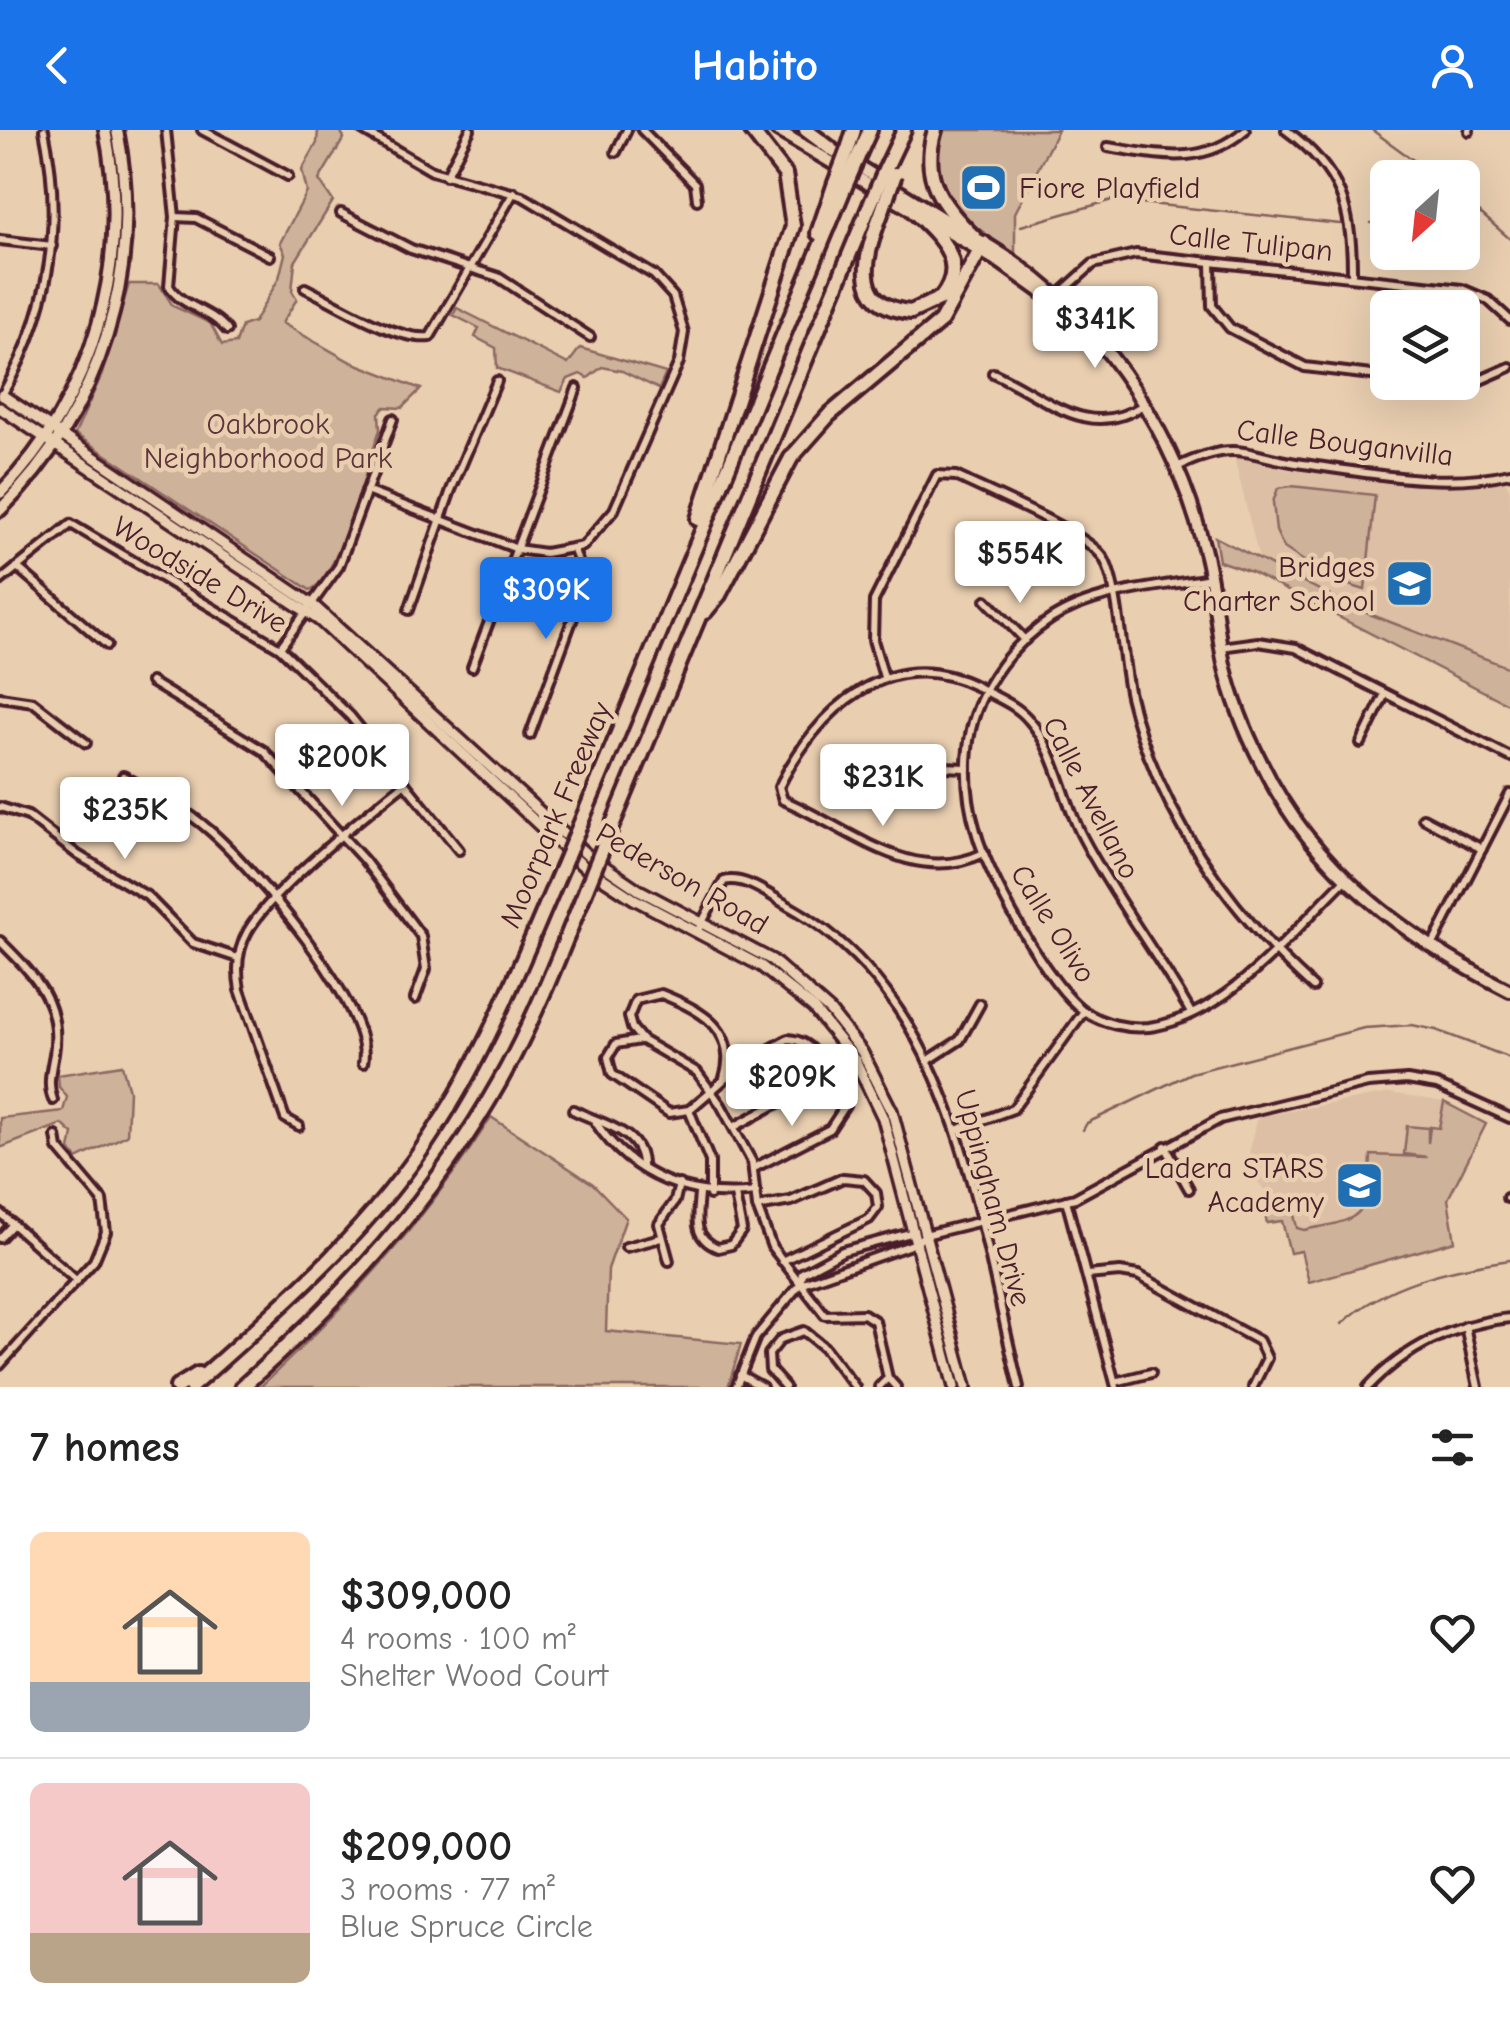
<!DOCTYPE html>
<meta charset="utf-8">
<style>
:root{--surface:#fff;--page:#f2f2f2;--text:#222;--muted:#767676;--line:#e0e0e0;--accent:#1a73e8}
body{margin:0;font-family:"Comic Neue",sans-serif;background:var(--page);color:var(--text);height:100vh;display:flex;flex-direction:column;font-size:38px;white-space:nowrap}
*{box-sizing:border-box;margin:0}
p{font-size:32px;color:var(--muted)}
.icon{flex:none;width:55px;height:55px;fill:none;stroke:currentColor;stroke-width:2;stroke-linecap:round;stroke-linejoin:round}
.map{position:relative;height:1257px;overflow:hidden}
.panel{display:flex;flex-direction:column;background:var(--surface);flex:1}
.panel>*{flex:none}
.needle{width:65px;rotate:207deg}
.buttons{position:absolute;left:1370px;top:30px;display:grid;gap:20px}
.buttons a{display:grid;place-items:center;width:110px;height:110px;border-radius:15px;background:var(--surface);box-shadow:0 10px 40px #0002;font-size:50px}
.price{position:absolute;translate:-50% -85px;padding:0 22px;border-radius:10px;background:#fff;color:#222;font-size:32px;line-height:65px;filter:drop-shadow(0 2px 5px #0008)}
.price::after{content:'';position:absolute;left:50%;top:60px;width:30px;height:22px;margin-left:-15px;background:inherit;clip-path:polygon(0 0,100% 0,50% 100%)}
.price.selected{background:var(--accent);color:#fff}
ul{padding:0;list-style:none}
li{display:flex;align-items:center;gap:30px;height:250px;padding:0 30px}
li+li{border-top:2px solid var(--line)}
li span{display:grid;place-items:center;flex:none;width:280px;height:200px;border-radius:15px;color:#555}
li>.icon{margin-inline-start:auto}
span .icon{width:120px;height:120px;fill:#fffc;stroke-width:1}
li b{font-size:42px}
h2{display:flex;justify-content:space-between;align-items:center;height:120px;padding:0 30px;font-size:42px}
header{display:flex;justify-content:space-between;align-items:center;height:130px;padding:0 30px;background:var(--accent);color:#fff;font-size:45px;font-weight:600}
.map>svg:first-child{display:block}
.built{fill:#dcbfa5}
.green{fill:#cfb29a;stroke:#8c6862;stroke-width:2.5}
.lines{fill:none;stroke-linecap:round;stroke-linejoin:round}
.stream{stroke:#845f5b;stroke-width:2.5}
.minor-casing{stroke:#4a1f2b;stroke-width:14}
.tertiary-casing{stroke:#4a1f2b;stroke-width:16}
.secondary-casing{stroke:#4a1f2b;stroke-width:18}
.motorway-casing{stroke:#4a1f2b;stroke-width:20}
.minor{stroke:#e9ceb0;stroke-width:6}
.tertiary{stroke:#e9ceb0;stroke-width:9}
.secondary{stroke:#e9ceb0;stroke-width:10}
.motorway{stroke:#e9ceb0;stroke-width:12}
.motorway-bridge-casing{stroke:#4a1f2b;stroke-width:20;stroke-linecap:butt}
.motorway-bridge{stroke:#e9ceb0;stroke-width:12}
.labels{text-anchor:middle;dominant-baseline:central;stroke-width:9;stroke-linejoin:round;paint-order:stroke}
.poi-label{font-size:30px;fill:#4a1f2b;stroke:#e9ceb0;text-anchor:end}
.street-label{font-size:30px;fill:#4a1f2b;stroke:#e9ceb0}
.park-label{font-size:30px;fill:#5e353c;stroke:#e9ceb0}
</style>
<header><svg class="icon" aria-label="back" viewBox="0 0 24 24"><path d="M15 5l-7 7 7 7"/></svg>Habito<svg class="icon" aria-label="person" viewBox="0 0 24 24"><circle cx="12" cy="8" r="4"/><path d="M4 21q1-7 8-7t8 7"/></svg></header>
<div class="map">
<svg width="1510" height="1257" viewBox="0 0 1510 1257">
<rect width="100%" height="100%" fill="#e9ceb0"/>
<filter id="ink" filterUnits="userSpaceOnUse"><feTurbulence type="fractalNoise" baseFrequency=".01" numOctaves="2"/><feDisplacementMap in="SourceGraphic" scale="20" xChannelSelector="R" yChannelSelector="G"/><feConvolveMatrix kernelMatrix="1 2 1 2 8 2 1 2 1" color-interpolation-filters="sRGB"/></filter>
<g filter="url(#ink)">
<g class="built">
<polygon points="1234,326 1288,340 1436,356 1506,352 1510,361 1510,538 1359,480 1259,429"/>
<polygon points="1390,963 1444,972 1486,994 1448,1069 1455,1111 1309,1152 1301,1121 1290,1123 1281,1091 1267,1093 1263,1074 1277,1071 1274,1060 1265,1061 1246,1036 1258,987"/>
</g>
<g class="green">
<path d="M318,0h22l4,8 -25,42 14,21 -38,61 -3,29 5,8 -15,24 67,38 72,28 -19,19 -17,-1 -6,6 1,17c-13,34 -40,148 -70,160l-235,-156 27,-60 27,-90h30l14,22 37,17 12,22 14,-2 6,-17 12,-4 25,-44 6,-24 -5,-11 27,-51 -5,-22 15,-27z"/>
<path d="M944,0h114l-43,83v42c-47,-35 -97,-58 -71,-125z"/>
<polygon points="457,178 568,234 580,218 666,243 659,259 622,241 602,237 588,248 580,244 568,249 561,262 497,238 496,218 475,207 479,198 453,185"/>
<polygon points="1291,356 1375,365 1365,460 1333,450 1284,418 1276,401 1273,372 1278,358"/>
<polygon points="1215,407 1359,480 1510,538 1510,575 1251,442 1219,431"/>
<polygon points="122,935 129,961 127,1005 77,1029 70,1020 73,1004 62,994 0,1018 0,988 63,981 67,967 59,957 58,945"/>
<path d="M1444,972l42,22 -38,75 7,42 -146,41 -8,-31 -11,2 -8,-32 -15,2 -4,-19 14,-3 3,11 13,-2 4,18 7,2c25,-6 67,-6 60,-42l12,-2 -6,-12 1,-19 56,2 -23,-3 3,-28 21,2v15l2,-16 9,1z"/>
<path d="M491,987l102,67 33,34 -18,51 -2,62 135,13 -13,43h-468c88,-82 167,-168 231,-270z"/>
</g>
<g class="lines">
<g class="stream">
<polyline points="1372,0 1438,48"/>
<polyline points="1462,67 1510,109"/>
<polyline points="1462,84 1481,84"/>
<polyline points="1371,93 1388,92"/>
<polyline points="1021,96 1112,70 1340,94"/>
<polyline points="1083,1000 1087,993 1191,943 1364,898 1412,895 1436,900 1510,928"/>
<path d="M1342,1194c42,-41 110,-56 168,-64"/>
</g>
<defs>
<g id="minor">
<path d="M166,0l9,87 -6,69c12,21 43,24 58,44"/>
<polyline points="202,0 288,46"/>
<polyline points="362,0 432,41 522,66 654,145 673,166 684,202 679,232 614,380 583,416 545,423 517,419 366,361"/>
<polyline points="642,0 695,54 697,70"/>
<path d="M1286,0c55,40 67,80 66,146"/>
<polyline points="1469,1 1469,0"/>
<path d="M1108,17c52,8 94,20 137,-17"/>
<polyline points="616,22 627,0"/>
<polyline points="446,46 470,0"/>
<polyline points="341,83 411,119 498,147 590,207"/>
<polyline points="175,87 196,88 270,126"/>
<polyline points="0,110 52,116"/>
<polyline points="1211,132 1212,176 1230,198 1305,237 1388,247"/>
<path d="M305,158c31,15 90,53 125,49l84,-145"/>
<polyline points="1054,169 1093,134 1136,124 1462,159 1488,170 1510,190"/>
<path d="M993,243c53,24 95,69 150,32"/>
<polyline points="1436,252 1471,254 1510,237"/>
<path d="M1,267c49,-84 63,-172 43,-267"/>
<path d="M1177,337c62,-29 67,-11 126,-3 67,9 141,25 207,9"/>
<polyline points="17,437 107,515"/>
<path d="M1211,448c-52,9 -115,12 -160,41 -44,29 -78,76 -83,130 -3,27 0,55 8,82 11,43 72,155 108,180 19,13 43,18 65,16 79,-10 143,-96 197,-148"/>
<polyline points="0,451 71,394 280,518 350,586 459,720"/>
<polyline points="986,470 1025,510"/>
<polyline points="409,480 451,360 497,251"/>
<polyline points="1221,517 1258,512 1296,518 1510,627"/>
<polyline points="280,518 339,436 393,289"/>
<polyline points="472,537 577,258"/>
<path d="M884,547l-11,-37 1,-39 63,-126 19,1c32,16 127,55 146,80 17,23 20,107 28,140 27,114 98,214 183,291"/>
<polyline points="151,552 264,621 364,730 421,806 426,839 415,869"/>
<polyline points="0,567 33,572 86,613"/>
<polyline points="530,605 581,466 582,443 574,420"/>
<polyline points="1361,613 1385,564"/>
<polyline points="919,636 967,638"/>
<path d="M123,646c29,16 60,31 85,53 42,35 167,180 155,234"/>
<polyline points="0,677 28,686 78,725 147,766 193,813 238,828"/>
<polyline points="1423,688 1482,719"/>
<path d="M984,723c-72,35 -136,-26 -201,-53l-4,-13c38,-77 110,-145 199,-100 17,10 38,17 51,33 28,31 34,81 54,118 32,61 74,115 108,175"/>
<path d="M697,802l27,-51c19,-6 46,14 63,24 170,93 190,313 232,482"/>
<path d="M0,811c35,35 62,61 54,113 -3,16 -7,31 -1,46"/>
<polyline points="1431,818 1510,664"/>
<path d="M640,910l-24,4 -8,13 4,17 57,39 20,-3 50,-43 49,-28c27,2 38,26 21,47"/>
<polyline points="929,930 960,910 980,874"/>
<path d="M724,948c15,-47 -22,-68 -63,-84l-25,6 -7,17 3,11 10,12 55,32 24,33 31,57 5,45 15,40 53,68 39,-1 11,7 13,57"/>
<path d="M573,980c27,14 71,20 69,58"/>
<polyline points="689,980 710,1031 710,1065"/>
<path d="M596,993c36,54 97,77 160,69"/>
<path d="M299,996l-14,-8 -45,-128c-4,-21 -3,-40 8,-59 23,-41 118,-117 157,-148"/>
<polyline points="734,997 809,956 829,955 845,976 830,999 754,1038"/>
<polyline points="956,1000 1013,979 1084,881"/>
<polyline points="1165,1016 1189,1059"/>
<path d="M699,1064c-2,24 -7,44 19,54l13,-3 11,-15 -7,-35"/>
<polyline points="1507,1068 1510,1067"/>
<polyline points="1066,1070 1116,1257"/>
<polyline points="757,1077 791,1071 843,1048 864,1050 876,1063 878,1077 869,1089 782,1131"/>
<polyline points="0,1083 77,1151"/>
<polyline points="0,1108 13,1094"/>
<polyline points="626,1117 661,1108"/>
<polyline points="669,1131 659,1094 675,1071 679,1054"/>
<polyline points="1087,1145 1120,1142 1138,1145 1259,1211 1267,1228 1253,1257"/>
<polyline points="800,1154 916,1113 925,1105 1075,1068 1220,989 1368,953 1407,950 1437,955 1510,988"/>
<polyline points="1465,1196 1478,1257"/>
<polyline points="0,1235 94,1131 106,1102 102,1070 58,1018 56,1006"/>
<polyline points="740,1245 762,1257"/>
<polyline points="1115,1252 1151,1243"/>
<polyline points="736,1257 756,1207 800,1154 802,1143 843,1121 914,1102"/>
<polyline points="785,1257 770,1240 769,1224 781,1209 804,1201 824,1217 855,1257"/>
<polyline points="879,1257 888,1248 896,1257"/>
<path d="M1368,1257c39,-41 86,-63 142,-69"/>
</g>
<g id="tertiary">
<polyline points="2,265 313,475 586,724 639,760 772,830 830,881 862,922 892,981 966,1257"/>
<polyline points="0,278 319,490 582,735 634,769 761,836 813,878 855,930 883,988 954,1257"/>
</g>
<g id="secondary">
<polyline points="777,0 1001,133 1061,176"/>
<polyline points="826,16 964,102"/>
<path d="M979,110c114,64 195,186 226,312 10,37 11,75 19,112 8,34 22,69 38,100 51,106 145,175 248,227"/>
<path d="M0,363c94,-96 132,-231 105,-363"/>
<path d="M0,380c101,-100 145,-240 117,-380"/>
</g>
<g id="motorway">
<polyline points="806,0 830,18"/>
<path d="M935,0c-15,48 7,76 40,108"/>
<polyline points="849,16 854,0"/>
<polyline points="860,22 870,0"/>
<polyline points="886,38 904,0"/>
<path d="M882,81c-15,40 -35,95 29,101l30,-14c29,-36 -2,-62 -28,-87"/>
<polyline points="818,103 835,53"/>
<polyline points="698,389 793,96 785,44 751,0"/>
<polyline points="705,482 719,465 791,328 829,285 941,191 984,113"/>
<polyline points="577,702 844,59"/>
<polyline points="602,720 870,75"/>
<polyline points="177,1257 198,1244"/>
<path d="M191,1257c89,-79 181,-158 245,-259 53,-81 88,-172 126,-260"/>
<path d="M242,1257c100,-89 192,-188 258,-306 35,-62 61,-129 87,-194"/>
</g>
</defs>
<use href="#minor" class="minor-casing"/>
<use href="#tertiary" class="tertiary-casing"/>
<use href="#secondary" class="secondary-casing"/>
<use href="#motorway" class="motorway-casing"/>
<use href="#minor" class="minor"/>
<use href="#tertiary" class="tertiary"/>
<use href="#secondary" class="secondary"/>
<use href="#motorway" class="motorway"/>
<defs>
<g id="motorway-bridge">
<polyline points="835,53 849,16"/>
<polyline points="844,59 860,22"/>
<polyline points="870,75 886,38"/>
<polyline points="882,81 895,44"/>
<polyline points="562,738 577,702"/>
<polyline points="587,757 602,720"/>
</g>
</defs>
<use href="#motorway-bridge" class="motorway-bridge-casing"/>
<use href="#motorway-bridge" class="motorway-bridge"/>
</g>
</g>
<defs>
<symbol id="stadium-square" viewBox="-11 -11 22 22"><rect x="-9" y="-9" width="18" height="18" rx="4" fill="#1f6fb2" stroke="#e9ceb0"/><path d="M0-5a6.5 5 0 1 0 0 10a6.5 5 0 1 0 0-10ZM-3.5-1.8h7v3.6h-7Z" fill="#fff"/></symbol>
<symbol id="school-square" viewBox="-11 -11 22 22"><rect x="-9" y="-9" width="18" height="18" rx="4" fill="#1f6fb2" stroke="#e9ceb0"/><path d="M0-5L7-2L0 1L-7-2ZM-4 1L0 2.5L4 1V4Q0 6-4 4Z" fill="#fff"/></symbol>
</defs>
<g fill-rule="evenodd">
<use href="#stadium-square" x="956" y="30" width="55" height="55"/>
<use href="#school-square" x="1382" y="426" width="55" height="55"/>
<use href="#school-square" x="1332" y="1028" width="55" height="55"/>
</g>
<g class="labels">
<g class="poi-label">
<text x="1019" y="58" text-anchor="start">Fiore Playfield</text>
<text x="1375" y="437">Bridges<tspan x="1375" dy="34">Charter School</tspan></text>
<text x="1324" y="1038">Ladera STARS<tspan x="1324" dy="34">Academy</tspan></text>
</g>
<g class="street-label">
<text transform="translate(1251 113) rotate(6)">Calle Tulipan</text>
<text transform="translate(1345 313) rotate(7)">Calle Bouganvilla</text>
<text transform="translate(200 445) rotate(31)">Woodside Drive</text>
<text transform="translate(1091 668) rotate(63)">Calle Avellano</text>
<text transform="translate(556 685) rotate(-67)">Moorpark Freeway</text>
<text transform="translate(682 749) rotate(30)">Pederson Road</text>
<text transform="translate(1053 794) rotate(58)">Calle Olivo</text>
<text transform="translate(993 1068) rotate(75)">Uppingham Drive</text>
</g>
<g class="park-label">
<text x="268" y="294">Oakbrook<tspan x="268" dy="34">Neighborhood Park</tspan></text>
</g>
</g>
</svg>
<div class="buttons">
<a><svg class="needle" viewBox="-14 -14 28 28"><path d="M0-13l5 13h-10z" fill="#e53935"/><path d="M0 13l5-13h-10z" fill="#767676"/></svg></a>
<a><svg class="icon" aria-label="layers" viewBox="0 0 24 24"><path d="M12 4l9 5-9 5-9-5zM3 14l9 5 9-5"/></svg></a>
</div>
<b class="price" style="left:1095px;top:241px">$341K</b>
<b class="price" style="left:1020px;top:476px">$554K</b>
<b class="price selected" style="left:546px;top:512px">$309K</b>
<b class="price" style="left:342px;top:679px">$200K</b>
<b class="price" style="left:883px;top:699px">$231K</b>
<b class="price" style="left:125px;top:732px">$235K</b>
<b class="price" style="left:792px;top:999px">$209K</b>
</div>
<section class="panel">
<h2>7 homes<svg class="icon" aria-label="filters" viewBox="0 0 24 24"><path d="M4 7h16M4 17h16"/><circle cx="9" cy="7" r="2"/><circle cx="15" cy="17" r="2"/></svg></h2>
<ul>
<li><span style="background:linear-gradient(#ffd9b3 75%,#9aa5b1 0)"><svg class="icon" aria-label="home" viewBox="0 0 24 24"><path d="M3 11l9-7 9 7M6 9v11h12V9"/></svg></span><div><b>$309,000</b><p>4 rooms · 100 m²</p><p>Shelter Wood Court</p></div><svg class="icon" aria-label="heart" viewBox="0 0 24 24"><path d="M12 20l-8-8c-3-5 5-10 8-4 3-6 11-1 8 4z"/></svg></li>
<li><span style="background:linear-gradient(#f6c9c9 75%,#b9a48a 0)"><svg class="icon" aria-label="home" viewBox="0 0 24 24"><path d="M3 11l9-7 9 7M6 9v11h12V9"/></svg></span><div><b>$209,000</b><p>3 rooms · 77 m²</p><p>Blue Spruce Circle</p></div><svg class="icon" aria-label="heart" viewBox="0 0 24 24"><path d="M12 20l-8-8c-3-5 5-10 8-4 3-6 11-1 8 4z"/></svg></li>
</ul>
</section>
